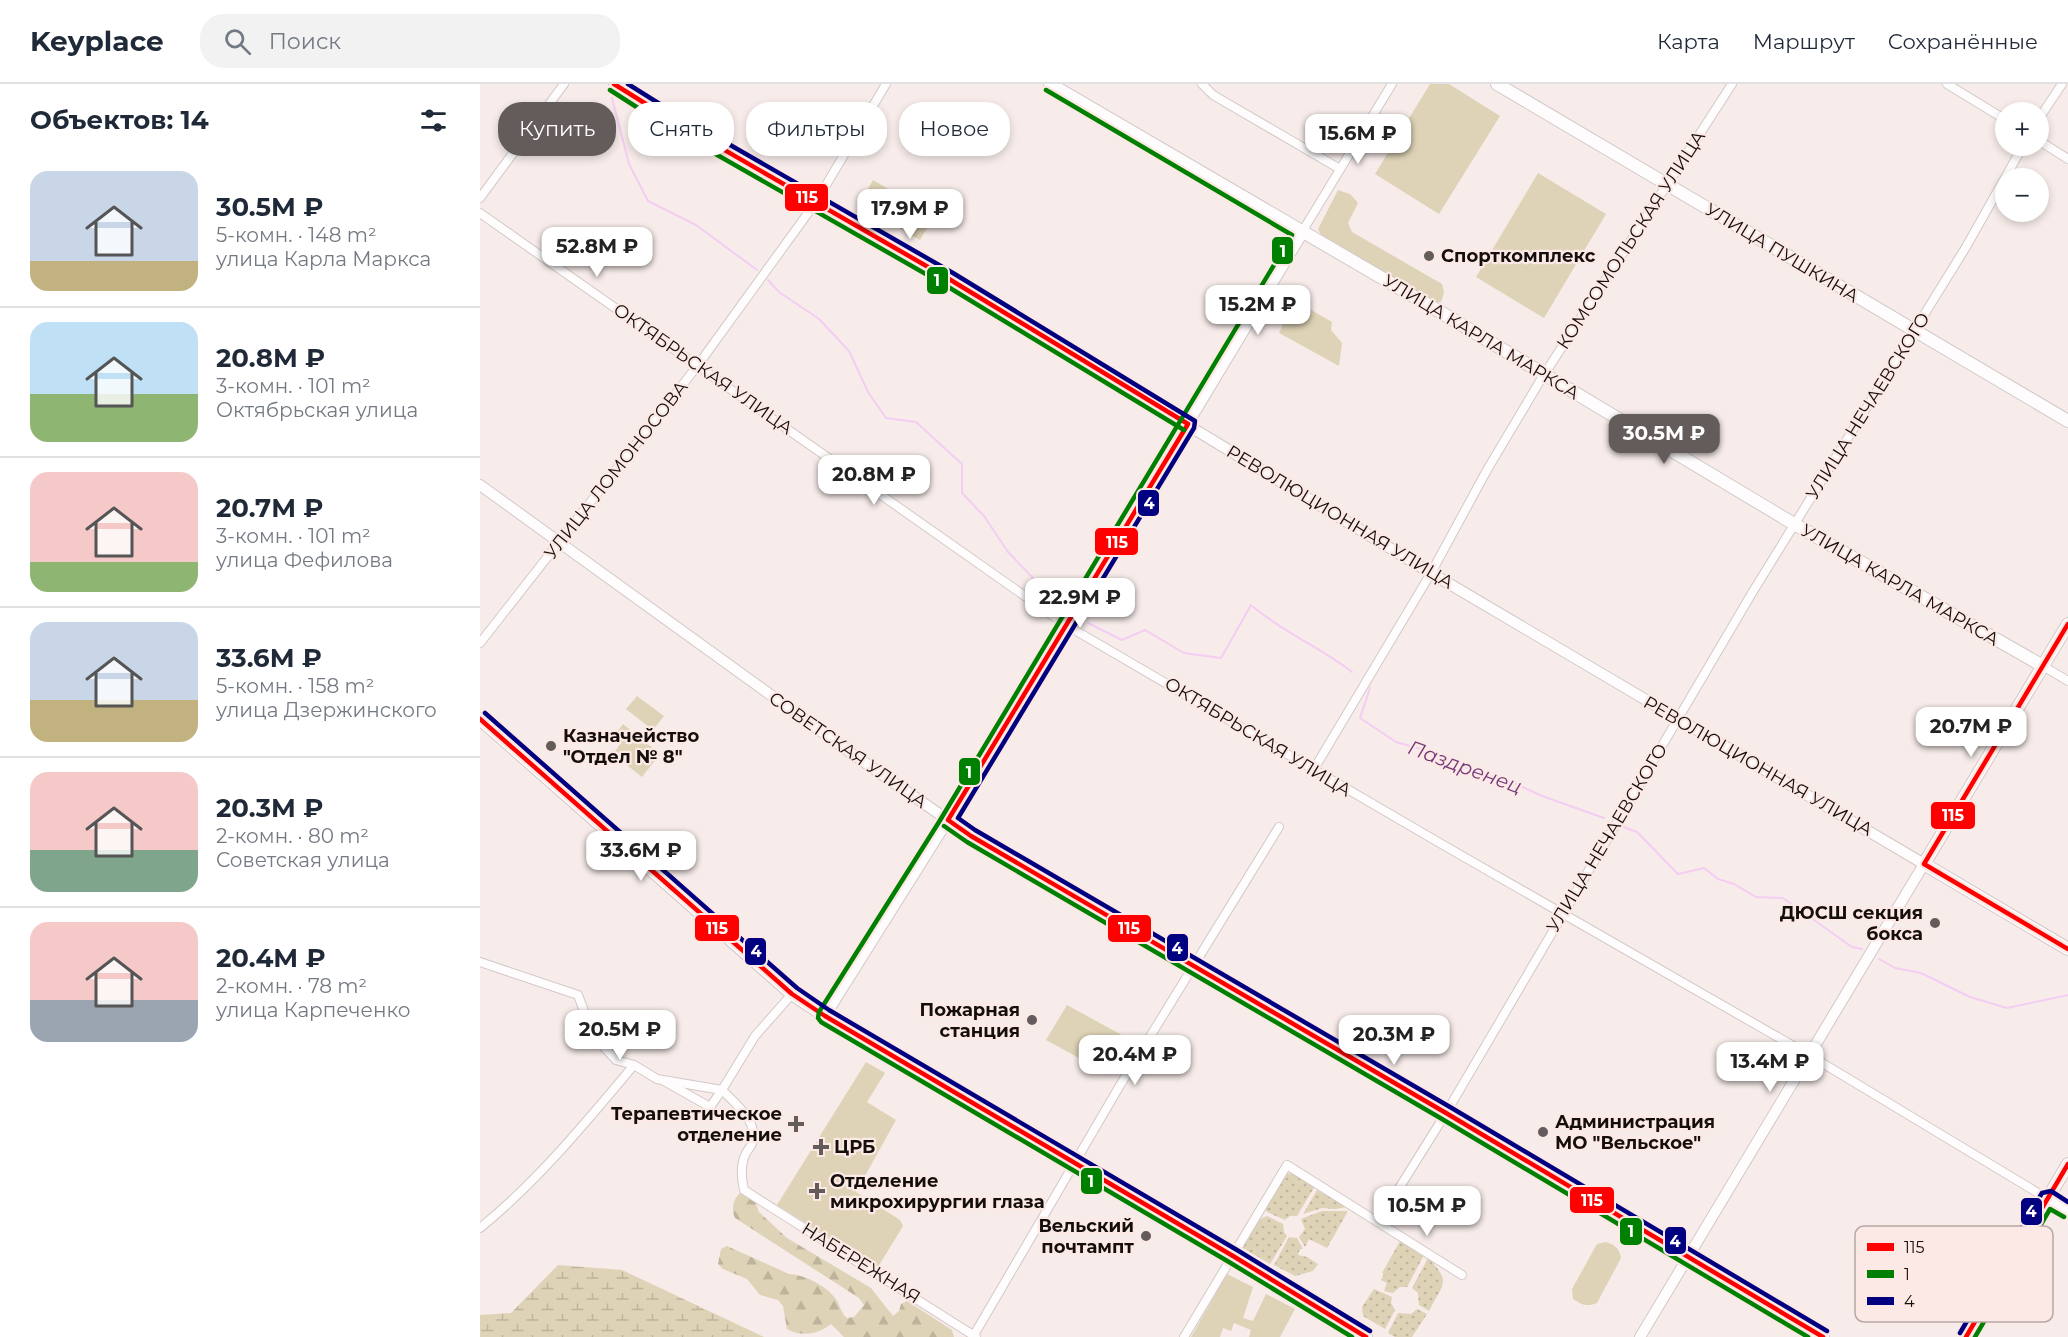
<!DOCTYPE html>
<html lang="ru">
<meta charset="utf-8">
<style>
:root{--surface:#fff;--page:#f2f2f3;--text:#1f2937;--muted:#747a83;--line:#e0e1e3;--accent:#635c5a}
body{margin:0;font-family:Montserrat,sans-serif;background:var(--page);color:var(--text);height:100vh;display:flex;flex-direction:column;font-size:22px;white-space:nowrap}
*{box-sizing:border-box;margin:0}
p{font-size:20px;color:var(--muted)}
.icon{flex:none;width:33px;height:33px;fill:none;stroke:currentColor;stroke-width:2;stroke-linecap:round;stroke-linejoin:round}
.map{position:relative;flex:1;overflow:hidden}
.side{display:flex;flex-direction:column;background:var(--surface);width:480px}
.side>*{flex:none}
.hud{position:absolute;left:18px;top:18px;width:570px;height:54px;display:flex;gap:12px}
.fabs{position:absolute;left:1515px;top:18px;display:grid;gap:12px}
.fabs a{display:grid;place-items:center;width:54px;height:54px;border-radius:50%;background:var(--surface);box-shadow:0 3px 9px #0003;font-size:30px}
.price{position:absolute;translate:-50% -51px;padding:0 14px;border-radius:12px;background:#fff;color:#222;font-size:20px;line-height:39px;filter:drop-shadow(0 2px 3px #0008)}
.price::after{content:'';position:absolute;left:50%;top:36px;width:18px;height:14px;margin-left:-9px;background:inherit;clip-path:polygon(0 0,100% 0,50% 100%)}
.price.on{background:var(--accent);color:#fff}
ul{padding:0;list-style:none}
li{display:flex;align-items:center;gap:18px;height:150px;padding:0 30px}
li+li{border-top:2px solid var(--line)}
li span{display:grid;place-items:center;flex:none;width:168px;height:120px;border-radius:18px;color:#555}
li>.icon{margin-inline-start:auto}
span .icon{width:72px;height:72px;fill:#fffc;stroke-width:1}
li b{font-size:26px}
h2{display:flex;justify-content:space-between;align-items:center;height:72px;padding:0 30px;font-size:26px}
.tag{padding:0 21px;border-radius:24px;background:var(--surface);box-shadow:0 3px 9px #0003;font-size:21px;line-height:54px}
.tag.on{background:var(--accent);color:#fff}
header{display:flex;align-items:center;gap:36px;box-sizing:border-box;height:84px;padding:0 30px;background:var(--surface);border-bottom:2px solid var(--line)}
header strong{font-size:28px}
nav{display:flex;gap:33px;margin-inline-start:auto;font-size:21px}
.search{width:420px;height:54px;background:var(--page);display:flex;align-items:center;gap:15px;box-sizing:border-box;padding:0 21px;border-radius:24px;color:var(--muted);font-size:22px}
main{display:flex;flex:1;min-height:0}
.map>svg:first-child{display:block}
.grass{fill:url(#grass-dots)}
.forest{fill:url(#forest-firs)}
.wetland{fill:url(#wetland-marsh)}
.park{fill:#ded3b6}
.lines{fill:none;stroke-linecap:round;stroke-linejoin:round}
.stream{stroke:#f4cdf3;stroke-width:2}
.minor-casing{stroke:#d1c9c8;stroke-width:10}
.tertiary-casing{stroke:#d1c9c8;stroke-width:12}
.secondary-casing{stroke:#d1c9c8;stroke-width:14}
.minor{stroke:#fefcfc;stroke-width:8}
.tertiary{stroke:#fefcfc;stroke-width:10}
.secondary{stroke:#fefcfc;stroke-width:12}
.bus-1-casing{stroke:#fce9e5;stroke-width:9}
.bus-2-casing{stroke:#fce9e5;stroke-width:9}
.bus-3-casing{stroke:#fce9e5;stroke-width:9}
.bus-1{stroke:#f00;stroke-width:4.5}
.bus-2{stroke:#008000;stroke-width:4.5}
.bus-3{stroke:#000080;stroke-width:4.5}
.poi-dot{fill:#635c5a;stroke:#fce9e5;stroke-width:2}
.labels{text-anchor:middle;dominant-baseline:central;stroke-width:4.5;stroke-linejoin:round;paint-order:stroke}
.street-label{font-size:18px;fill:#140e0c;stroke:#fce9e5}
.poi-label{font-size:18px;font-weight:bold;fill:#140e0c;stroke:#fce9e5;text-anchor:start}
.water-label{font-size:20px;font-style:italic;fill:#733879;stroke:#fce9e5}
.key{fill:#fce9e5;stroke:#b6a7a4;stroke-width:1.5}
.key-label{font-size:16px;fill:#140e0c}
.line-badge{stroke:#fce9e5;stroke-width:2}
.badge-label{font-size:16px;text-anchor:middle;font-weight:bold;fill:#fff}
</style>
<header>
<strong>Keyplace</strong>
<div class="search"><svg class="icon" aria-label="search" viewBox="0 0 24 24"><circle cx="10" cy="10" r="6"/><path d="M15 15l6 6"/></svg>Поиск</div>
<nav><a>Карта</a><a>Маршрут</a><a>Сохранённые</a></nav>
</header>
<main>
<section class="side">
<h2>Объектов: 14<svg class="icon" aria-label="filters" viewBox="0 0 24 24"><path d="M4 7h16M4 17h16"/><circle cx="9" cy="7" r="2"/><circle cx="15" cy="17" r="2"/></svg></h2>
<ul>
<li><span style="background:linear-gradient(#c9d6e8 75%,#c2b280 0)"><svg class="icon" aria-label="home" viewBox="0 0 24 24"><path d="M3 11l9-7 9 7M6 9v11h12V9"/></svg></span><div><b>30.5M ₽</b><p>5-комн. · 148 m²</p><p>улица Карла Маркса</p></div></li>
<li><span style="background:linear-gradient(#bfe0f5 60%,#8fb573 0)"><svg class="icon" aria-label="home" viewBox="0 0 24 24"><path d="M3 11l9-7 9 7M6 9v11h12V9"/></svg></span><div><b>20.8M ₽</b><p>3-комн. · 101 m²</p><p>Октябрьская улица</p></div></li>
<li><span style="background:linear-gradient(#f6c9c9 75%,#8fb573 0)"><svg class="icon" aria-label="home" viewBox="0 0 24 24"><path d="M3 11l9-7 9 7M6 9v11h12V9"/></svg></span><div><b>20.7M ₽</b><p>3-комн. · 101 m²</p><p>улица Фефилова</p></div></li>
<li><span style="background:linear-gradient(#c9d6e8 65%,#c2b280 0)"><svg class="icon" aria-label="home" viewBox="0 0 24 24"><path d="M3 11l9-7 9 7M6 9v11h12V9"/></svg></span><div><b>33.6M ₽</b><p>5-комн. · 158 m²</p><p>улица Дзержинского</p></div></li>
<li><span style="background:linear-gradient(#f6c9c9 65%,#7fa58c 0)"><svg class="icon" aria-label="home" viewBox="0 0 24 24"><path d="M3 11l9-7 9 7M6 9v11h12V9"/></svg></span><div><b>20.3M ₽</b><p>2-комн. · 80 m²</p><p>Советская улица</p></div></li>
<li><span style="background:linear-gradient(#f6c9c9 65%,#9aa5b1 0)"><svg class="icon" aria-label="home" viewBox="0 0 24 24"><path d="M3 11l9-7 9 7M6 9v11h12V9"/></svg></span><div><b>20.4M ₽</b><p>2-комн. · 78 m²</p><p>улица Карпеченко</p></div></li>
</ul>
</section>
<div class="map">
<svg width="1588" height="1253" viewBox="0 0 1588 1253">
<defs>
<pattern id="grass-dots" width="8" height="8" patternUnits="userSpaceOnUse" patternTransform="scale(1.5)"><rect width="8" height="8" fill="#ded3b6"/><path d="M2 2h.1M6 6h.1" fill="none" stroke="#beb49b" stroke-width="1.8" stroke-linecap="round"/></pattern>
<pattern id="forest-firs" width="22" height="20" patternUnits="userSpaceOnUse" patternTransform="scale(1.5)"><rect width="22" height="20" fill="#ded3b6"/><path d="M5 1l3.5 6h-7zM16 11l3.5 6h-7z" fill="#beb49b"/></pattern>
<pattern id="wetland-marsh" width="20" height="14" patternUnits="userSpaceOnUse" patternTransform="scale(1.5)"><rect width="20" height="14" fill="#ded3b6"/><path d="M1 5h8M5 5V1M11 12h8M15 12V8" fill="none" stroke="#beb49b"/></pattern>
</defs>
<rect width="100%" height="100%" fill="#f7ecea"/>
<g class="grass">
<polygon points="806,1089 815,1090 835,1102 817,1132 810,1132 805,1136 787,1128 784,1124"/>
<polygon points="837,1106 867,1123 855,1125 842,1124 823,1130"/>
<polygon points="842,1127 868,1127 847,1164 829,1155 825,1163 819,1153 825,1145 821,1135"/>
<polygon points="787,1132 803,1140 804,1148 807,1152 790,1180 761,1163 776,1137"/>
<polygon points="809,1153 817,1154 823,1165 820,1165 818,1171 827,1173 838,1180 833,1187 815,1192 794,1181"/>
<polygon points="920,1157 944,1171 927,1203 920,1203 913,1209 904,1207 907,1199 901,1196 904,1190 902,1189"/>
<path d="M948,1174c25,25 14,26 1,53l-10,-6 -1,-12 -6,-5z"/>
<polygon points="894,1205 912,1213 911,1219 915,1226 905,1245 883,1232 882,1223"/>
<polygon points="937,1225 947,1230 932,1253 915,1253 908,1249 918,1229 931,1230"/>
</g>
<path class="forest" d="M261,1108l13,7 5,13 28,26 84,50 22,28 6,-5 2,-7 6,-3 45,29 2,7h-110l-13,-13c-13,11 -31,13 -44,5l-4,-23 -5,-6 -18,-5 -13,-16 -24,-10 -5,-5 3,-15 6,-3 62,28c16,1 36,11 46,24 5,6 5,14 12,20l7,-1 10,-12 -5,-7 -124,-80c-4,-9 -2,-19 6,-26z"/>
<polygon class="wetland" points="78,1181 142,1186 284,1253 0,1253 0,1231 31,1229"/>
<g class="park">
<polygon points="950,0 969,0 1020,32 959,130 895,90"/>
<polygon points="1058,89 1126,130 1064,234 996,193"/>
<polygon points="393,96 454,132 440,156 379,120"/>
<polygon points="858,106 870,110 878,119 868,139 872,148 962,200 964,209 961,218 954,218 844,156 838,145"/>
<polygon points="800,208 852,238 851,246 862,259 859,282 799,249 803,240 788,230"/>
<polygon points="157,612 184,632 173,646 146,625"/>
<polygon points="143,640 180,670 162,693 133,670 141,659 133,653"/>
<polygon points="587,921 649,955 630,991 566,956"/>
<polygon points="386,978 405,989 387,1018 416,1036 376,1108 420,1136 423,1142 398,1183 297,1121"/>
<path d="M1126,1158c9,3 13,6 15,16l-24,45c-10,4 -15,2 -24,-4l-1,-10 25,-45z"/>
<polygon points="747,1190 773,1203 763,1234 773,1237 786,1210 815,1225 800,1253 769,1253 771,1246 754,1239 751,1247 743,1244 740,1253 711,1253"/>
</g>
<g class="lines">
<g class="stream">
<polyline points="132,14 149,80 168,117 216,141 277,186"/>
<polyline points="288,196 299,208 339,235 369,267 388,308 406,334 436,338 482,380 482,409 504,432 528,468 577,519"/>
<path d="M608,539l34,17 23,-10 39,23 37,5 30,-53c31,27 69,42 101,67"/>
<polyline points="890,604 880,634 916,658 958,670 996,688 1034,699 1062,712 1124,734"/>
<polyline points="1141,742 1157,748 1198,790 1224,784 1238,795 1254,800 1276,813 1303,814 1372,863 1382,865"/>
<polyline points="1399,875 1415,884 1441,889 1490,913 1527,924 1588,911"/>
</g>
<defs>
<g id="minor">
<polyline points="722,0 733,11 860,85"/>
<polyline points="1467,0 1526,36"/>
<polyline points="1558,36 1582,0"/>
<polyline points="1558,56 1588,75"/>
<polyline points="0,114 84,0"/>
<polyline points="0,129 586,541 958,758 1329,971 1588,1127"/>
<polyline points="822,148 912,0"/>
<polyline points="0,559 218,281 336,118 406,0"/>
<polyline points="1563,582 1588,597"/>
<polyline points="834,685 951,489 1007,386 1060,297 1252,0"/>
<polyline points="0,878 98,911 113,951 136,976 154,981"/>
<path d="M184,997l46,26 12,-17c13,13 35,30 31,51 -1,4 -5,9 -7,12 -6,12 -5,24 -2,37l232,147"/>
<polyline points="898,1138 966,1029 1272,509 1486,163 1543,62"/>
<path d="M0,1144c58,-47 106,-106 154,-163l23,14 65,11 33,-54 37,-42"/>
<polyline points="494,1251 639,1003 799,743"/>
<polyline points="704,1253 807,1081 982,1191"/>
</g>
<g id="tertiary">
<polyline points="134,0 187,33 469,195 697,332 714,345 951,489 1444,780 1160,1253"/>
<polyline points="0,401 371,669 468,736 345,932"/>
</g>
<g id="secondary">
<polyline points="570,0 962,229 1314,440 1563,582"/>
<polyline points="1017,0 1588,337"/>
<polyline points="822,148 468,736 491,752 966,1029 1343,1253"/>
<polyline points="1588,540 1444,780 1588,865"/>
<polyline points="0,635 312,910 345,932 753,1172 886,1253"/>
<polyline points="1486,1253 1588,1080"/>
</g>
</defs>
<use href="#minor" class="minor-casing"/>
<use href="#tertiary" class="tertiary-casing"/>
<use href="#secondary" class="secondary-casing"/>
<use href="#minor" class="minor"/>
<use href="#tertiary" class="tertiary"/>
<use href="#secondary" class="secondary"/>
<defs>
<g id="bus-1">
<polyline points="134,0 187,33 469,195 708,340 468,736 491,752 966,1029 1343,1253"/>
<polyline points="1588,540 1444,780 1588,865"/>
<polyline points="0,635 312,910 345,932 753,1172 886,1253"/>
<polyline points="1486,1253 1588,1080"/>
</g>
<g id="bus-2">
<polyline points="130,6 183,40 465,201 704,346"/>
<polyline points="566,6 812,151 459,738 339,928 338,934 341,938 749,1178 872,1253"/>
<polyline points="464,742 487,758 962,1035 1328,1253"/>
<polyline points="1495,1253 1570,1125 1584,1133"/>
</g>
<g id="bus-3">
<polyline points="148,0 191,27 473,189 715,337 714,344 478,734 495,746 970,1023 1347,1247"/>
<polyline points="5,629 317,904 349,926 757,1166 890,1247"/>
<polyline points="1480,1249 1562,1109 1571,1107 1588,1118"/>
</g>
</defs>
<use href="#bus-1" class="bus-1-casing"/>
<use href="#bus-2" class="bus-2-casing"/>
<use href="#bus-3" class="bus-3-casing"/>
<use href="#bus-1" class="bus-1"/>
<use href="#bus-2" class="bus-2"/>
<use href="#bus-3" class="bus-3"/>
</g>
<g class="poi-dot">
<circle cx="949" cy="172" r="6"/>
<circle cx="71" cy="662" r="6"/>
<circle cx="1455" cy="839" r="6"/>
<circle cx="552" cy="936" r="6"/>
<path d="M313 1031h6v6h6v6h-6v6h-6v-6h-6v-6h6z"/>
<circle cx="1063" cy="1048" r="6"/>
<path d="M338 1054h6v6h6v6h-6v6h-6v-6h-6v-6h6z"/>
<path d="M334 1098h6v6h6v6h-6v6h-6v-6h-6v-6h6z"/>
<circle cx="666" cy="1152" r="6"/>
</g>
<g class="labels">
<g class="street-label">
<text transform="translate(1151 156) rotate(-57)">КОМСОМОЛЬСКАЯ УЛИЦА</text>
<text transform="translate(1302 169) rotate(31)">УЛИЦА ПУШКИНА</text>
<text transform="translate(1001 253) rotate(31)">УЛИЦА КАРЛА МАРКСА</text>
<text transform="translate(223 285) rotate(35)">ОКТЯБРЬСКАЯ УЛИЦА</text>
<text transform="translate(1388 322) rotate(-58)">УЛИЦА НЕЧАЕВСКОГО</text>
<text transform="translate(136 386) rotate(-52)">УЛИЦА ЛОМОНОСОВА</text>
<text transform="translate(860 433) rotate(31)">РЕВОЛЮЦИОННАЯ УЛИЦА</text>
<text transform="translate(1420 501) rotate(30)">УЛИЦА КАРЛА МАРКСА</text>
<text transform="translate(778 653) rotate(31)">ОКТЯБРЬСКАЯ УЛИЦА</text>
<text transform="translate(368 666) rotate(35)">СОВЕТСКАЯ УЛИЦА</text>
<text transform="translate(1278 682) rotate(30)">РЕВОЛЮЦИОННАЯ УЛИЦА</text>
<text transform="translate(1127 754) rotate(-59)">УЛИЦА НЕЧАЕВСКОГО</text>
<text transform="translate(381 1179) rotate(32)">НАБЕРЕЖНАЯ</text>
</g>
<g class="poi-label">
<text x="961" y="172">Спорткомплекс</text>
<text x="83" y="652">Казначейство<tspan x="83" dy="21">"Отдел № 8"</tspan></text>
<text x="1443" y="829" text-anchor="end">ДЮСШ секция<tspan x="1443" dy="21">бокса</tspan></text>
<text x="540" y="926" text-anchor="end">Пожарная<tspan x="540" dy="21">станция</tspan></text>
<text x="302" y="1030" text-anchor="end">Терапевтическое<tspan x="302" dy="21">отделение</tspan></text>
<text x="1075" y="1038">Администрация<tspan x="1075" dy="21">МО "Вельское"</tspan></text>
<text x="354" y="1063">ЦРБ</text>
<text x="350" y="1097">Отделение<tspan x="350" dy="21">микрохирургии глаза</tspan></text>
<text x="654" y="1142" text-anchor="end">Вельский<tspan x="654" dy="21">почтампт</tspan></text>
</g>
<g class="water-label">
<text transform="translate(985 683) rotate(20)">Паздренец</text>
</g>
</g>
<rect x="1375" y="1142" width="198" height="96" rx="9" class="key"/>
<rect x="1387" y="1159" width="27" height="8" fill="#f00"/>
<rect x="1387" y="1186" width="27" height="8" fill="#008000"/>
<rect x="1387" y="1213" width="27" height="8" fill="#000080"/>
<g class="key-label">
<text x="1424" y="1169">115</text>
<text x="1424" y="1196">1</text>
<text x="1424" y="1223">4</text>
</g>
<g class="line-badge">
<rect x="304" y="99" width="45" height="29" rx="6" fill="#f00"/>
<rect x="791" y="152" width="23" height="29" rx="6" fill="#008000"/>
<rect x="446" y="182" width="23" height="29" rx="6" fill="#008000"/>
<rect x="657" y="405" width="23" height="28" rx="6" fill="#000080"/>
<rect x="614" y="443" width="45" height="29" rx="6" fill="#f00"/>
<rect x="478" y="673" width="23" height="29" rx="6" fill="#008000"/>
<rect x="1450" y="717" width="46" height="29" rx="6" fill="#f00"/>
<rect x="214" y="830" width="46" height="28" rx="6" fill="#f00"/>
<rect x="627" y="830" width="45" height="29" rx="6" fill="#f00"/>
<rect x="686" y="849" width="23" height="29" rx="6" fill="#000080"/>
<rect x="264" y="853" width="23" height="29" rx="6" fill="#000080"/>
<rect x="600" y="1083" width="23" height="28" rx="6" fill="#008000"/>
<rect x="1089" y="1102" width="46" height="28" rx="6" fill="#f00"/>
<rect x="1540" y="1113" width="23" height="29" rx="6" fill="#000080"/>
<rect x="1139" y="1133" width="24" height="29" rx="6" fill="#008000"/>
<rect x="1184" y="1142" width="23" height="29" rx="6" fill="#000080"/>
</g>
<g class="badge-label">
<text x="327" y="119">115</text>
<text x="803" y="173">1</text>
<text x="457" y="202">1</text>
<text x="669" y="425">4</text>
<text x="637" y="464">115</text>
<text x="489" y="694">1</text>
<text x="1473" y="737">115</text>
<text x="237" y="850">115</text>
<text x="649" y="850">115</text>
<text x="697" y="870">4</text>
<text x="276" y="873">4</text>
<text x="611" y="1103">1</text>
<text x="1112" y="1122">115</text>
<text x="1551" y="1133">4</text>
<text x="1151" y="1153">1</text>
<text x="1195" y="1163">4</text>
</g>
</svg>
<div class="fabs">
<a>+</a>
<a>−</a>
</div>
<b class="price" style="left:878px;top:81px">15.6M ₽</b>
<b class="price" style="left:430px;top:156px">17.9M ₽</b>
<b class="price" style="left:117px;top:194px">52.8M ₽</b>
<b class="price" style="left:778px;top:252px">15.2M ₽</b>
<b class="price on" style="left:1184px;top:381px">30.5M ₽</b>
<b class="price" style="left:394px;top:422px">20.8M ₽</b>
<b class="price" style="left:600px;top:545px">22.9M ₽</b>
<b class="price" style="left:1491px;top:674px">20.7M ₽</b>
<b class="price" style="left:161px;top:798px">33.6M ₽</b>
<b class="price" style="left:140px;top:977px">20.5M ₽</b>
<b class="price" style="left:914px;top:982px">20.3M ₽</b>
<b class="price" style="left:655px;top:1002px">20.4M ₽</b>
<b class="price" style="left:1290px;top:1009px">13.4M ₽</b>
<b class="price" style="left:947px;top:1153px">10.5M ₽</b>
<div class="hud">
<a class="tag on">Купить</a>
<a class="tag">Снять</a>
<a class="tag">Фильтры</a>
<a class="tag">Новое</a>
</div>
</div>
</main>
